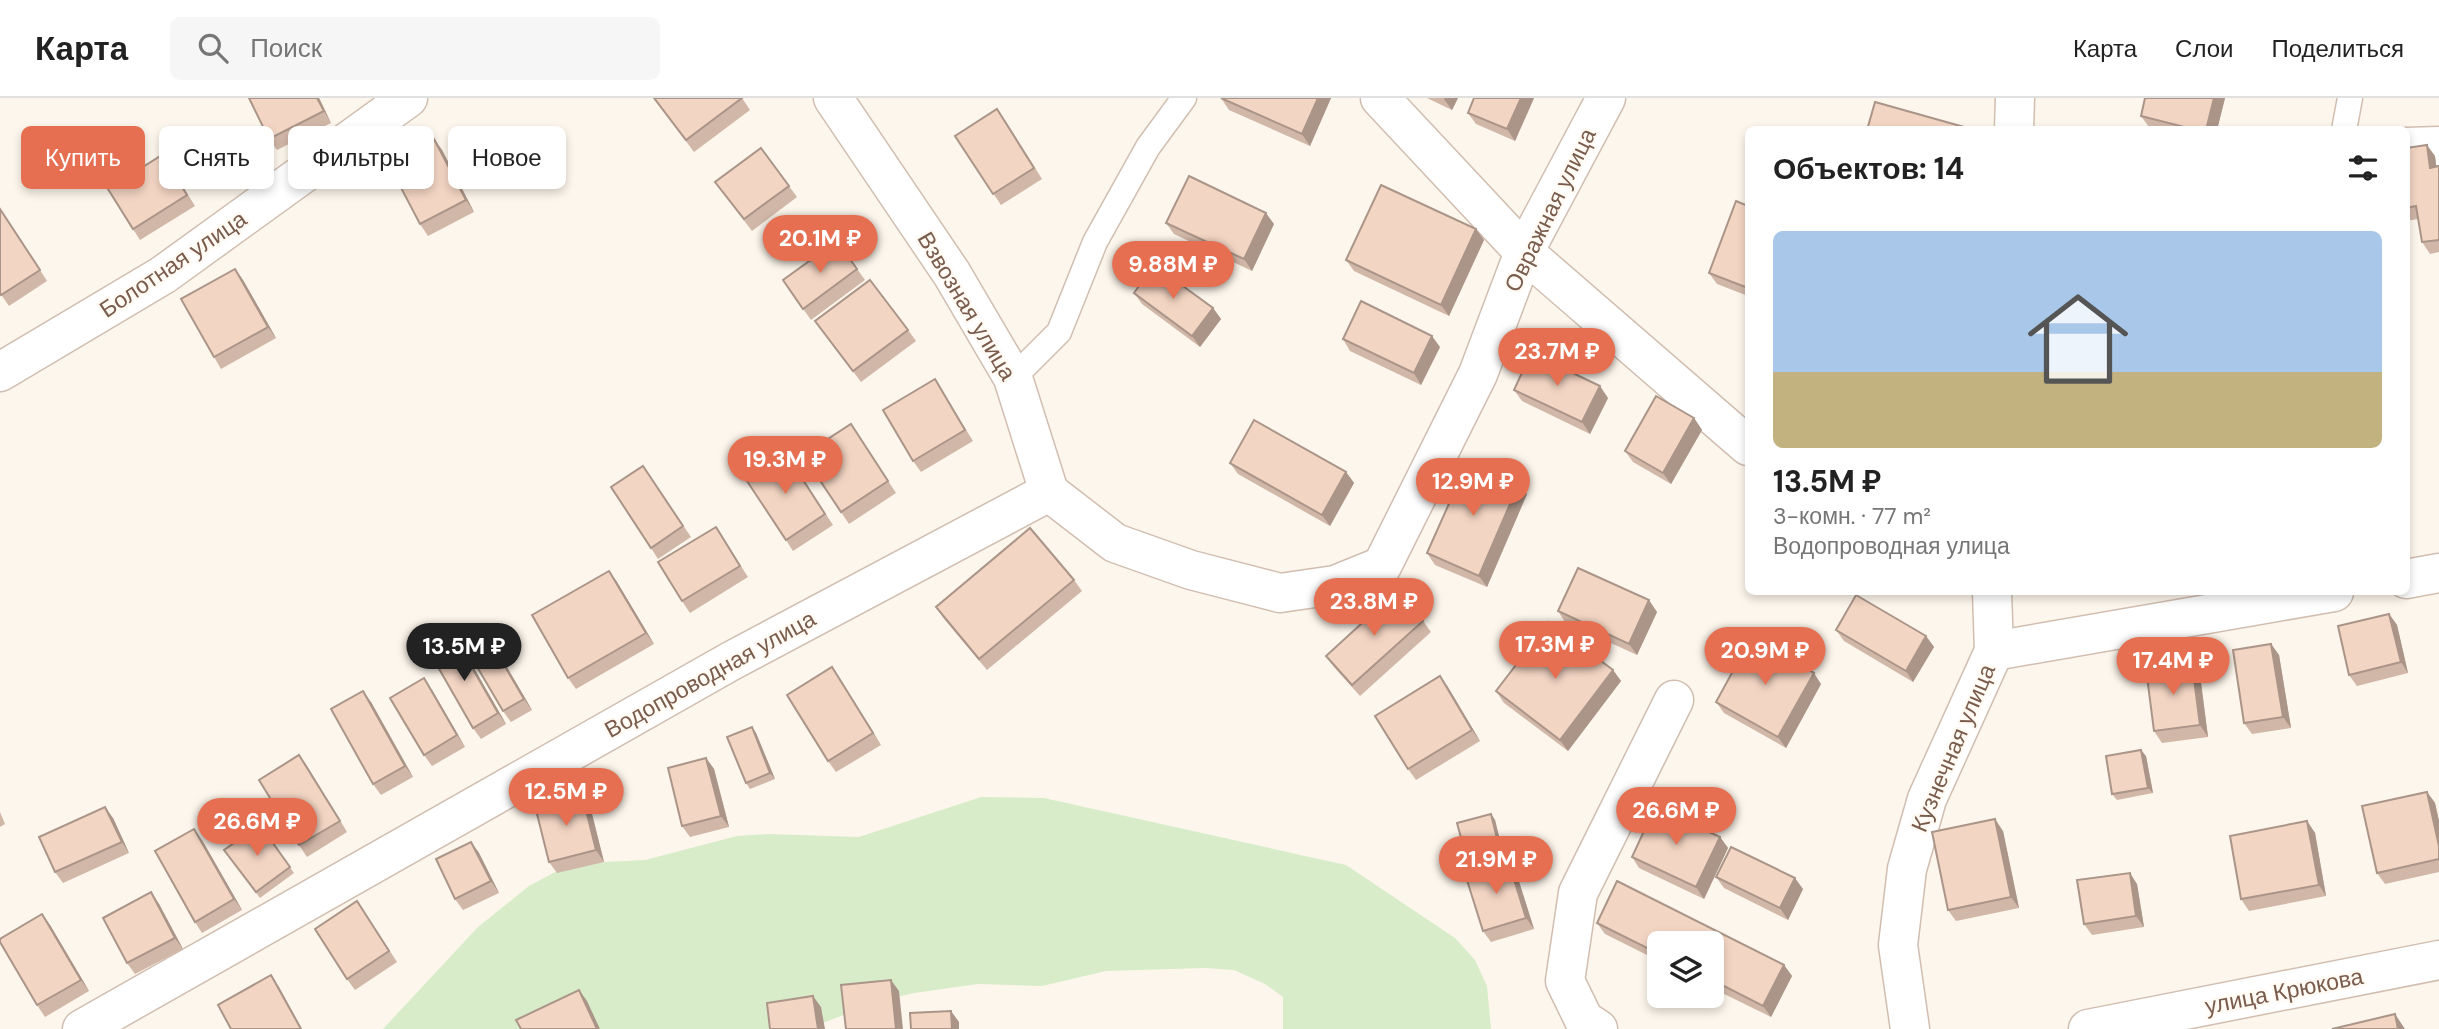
<!DOCTYPE html>
<html lang="ru">
<meta charset="utf-8">
<style>
:root{--surface:#fff;--page:#f6f6f6;--text:#222;--muted:#767676;--line:#e0e0e0;--accent:#e76f51}
body{margin:0;font-family:"DM Sans",sans-serif;background:var(--page);color:var(--text);height:100vh;display:flex;flex-direction:column;font-size:26px;white-space:nowrap}
*{box-sizing:border-box;margin:0}
p{font-size:23px;color:var(--muted)}
.icon{flex:none;width:38px;height:38px;fill:none;stroke:currentColor;stroke-width:2;stroke-linecap:round;stroke-linejoin:round}
.map{position:relative;flex:1;overflow:hidden}
.side{position:absolute;left:1745px;top:28px;width:665px;height:469px;display:flex;flex-direction:column;background:var(--surface);border-radius:10px;box-shadow:0 4px 10px #0003}
.side>*{flex:none}
.banner{position:absolute;left:21px;top:28px;width:665px;height:63px;display:flex;gap:14px}
.fabs{position:absolute;left:1647px;top:833px;display:grid;gap:14px}
.fabs a{display:grid;place-items:center;width:77px;height:77px;border-radius:10px;background:var(--surface);box-shadow:0 4px 10px #0003;font-size:35px}
.price{position:absolute;translate:-50% -60px;padding:0 16px;border-radius:24px;background:var(--accent);color:#fff;font-size:23px;line-height:46px;filter:drop-shadow(0 2px 4px #0008)}
.price::after{content:'';position:absolute;left:50%;top:42px;width:21px;height:16px;margin-left:-10px;background:inherit;clip-path:polygon(0 0,100% 0,50% 100%)}
.price.active{background:#222;color:#fff}
ul{padding:0;list-style:none}
li{display:grid;align-content:center;gap:14px;height:371px;padding:0 28px}
li span{display:grid;place-items:center;height:217px;border-radius:10px;color:#555}
li>.icon{margin-inline-start:auto}
span .icon{width:126px;height:126px;fill:#fffc;stroke-width:1}
li b{font-size:30px}
h2{display:flex;justify-content:space-between;align-items:center;height:84px;padding:0 28px;font-size:30px}
.chip{padding:0 24px;border-radius:10px;background:var(--surface);box-shadow:0 4px 10px #0003;font-size:24px;line-height:63px}
.chip.active{background:var(--accent);color:#fff}
header{display:flex;align-items:center;gap:42px;box-sizing:border-box;height:98px;padding:0 35px;background:var(--surface);border-bottom:2px solid var(--line)}
header strong{font-size:33px}
nav{display:flex;gap:38px;margin-inline-start:auto;font-size:24px}
.search{width:490px;height:63px;background:var(--page);display:flex;align-items:center;gap:18px;box-sizing:border-box;padding:0 24px;border-radius:10px;color:var(--muted);font-size:26px}
.map>svg:first-child{display:block}
.green{fill:#d8ecc9}
.lines{fill:none;stroke-linecap:round;stroke-linejoin:round}
.service-casing{stroke:#d1beb0;stroke-width:27}
.minor-casing{stroke:#d1beb0;stroke-width:41}
.service{stroke:#fff;stroke-width:24}
.minor{stroke:#fff;stroke-width:38}
.wall{fill:#d1b7a8}
.shaded-wall{fill:#aa9588}
.building{fill:#f3d5c3;stroke:#aa9588;stroke-width:2}
.labels{text-anchor:middle;dominant-baseline:central;stroke-width:5;stroke-linejoin:round;paint-order:stroke}
.street-label{font-size:23px;fill:#7a5c4d;stroke:#fffaf3}
</style>
<header>
<strong>Карта</strong>
<div class="search"><svg class="icon" aria-label="search" viewBox="0 0 24 24"><circle cx="10" cy="10" r="6"/><path d="M15 15l6 6"/></svg>Поиск</div>
<nav><a>Карта</a><a>Слои</a><a>Поделиться</a></nav>
</header>
<div class="map">
<svg width="2439" height="931" viewBox="0 0 2439 931">
<rect width="100%" height="100%" fill="#fdf6ec"/>
<polygon class="green" points="981,699 1044,700 1346,767 1455,840 1475,862 1487,888 1491,931 1283,931 1283,899 1265,886 1234,872 1206,870 1106,873 1042,888 978,886 914,895 880,903 807,931 383,931 478,829 529,788 557,773 584,765 645,762 737,738 768,736 859,739"/>
<g class="lines">
<defs>
<g id="service">
<polyline points="2344,32 2350,0"/>
<polyline points="1013,280 1059,234 1095,144 1148,49 1184,0"/>
</g>
<g id="minor">
<polyline points="833,0 952,176 1013,280 1049,394"/>
<polyline points="1380,0 1524,154 1748,348"/>
<polyline points="2014,32 2015,0"/>
<polyline points="2406,49 2439,48"/>
<polyline points="0,274 163,177 408,0"/>
<polyline points="1049,394 1115,445 1191,472 1280,495 1335,487 1382,468 1478,276 1524,154 1606,0"/>
<polyline points="2406,481 2439,475"/>
<polyline points="1994,553 2334,494"/>
<polyline points="82,931 731,563 1049,394"/>
<polyline points="1598,931 1584,922 1565,883 1578,795 1674,602"/>
<polyline points="1910,931 1898,847 1907,771 1927,701 1994,553 1992,494"/>
<polyline points="2088,931 2439,862"/>
</g>
</defs>
<use href="#service" class="service-casing"/>
<use href="#minor" class="minor-casing"/>
<use href="#service" class="service"/>
<use href="#minor" class="minor"/>
</g>
<g class="wall">
<polygon points="319,0 331,25 277,52 269,41"/>
<polygon points="654,0 742,0 750,12 694,54"/>
<polygon points="1221,0 1331,0 1310,48 1229,12"/>
<polygon points="1427,0 1458,0 1452,12"/>
<polygon points="1474,0 1534,0 1515,43 1476,26 1468,15"/>
<polygon points="2145,0 2225,0 2217,32 2159,32 2149,29 2141,18"/>
<polygon points="1005,22 1042,81 1001,107 955,38"/>
<polygon points="434,41 442,52 474,114 428,138 420,126"/>
<polygon points="761,50 797,99 752,133 715,84"/>
<polygon points="2406,50 2435,58 2436,69 2439,68 2439,154 2430,156 2422,144 2418,121 2406,123"/>
<polygon points="170,68 195,108 140,142 133,131"/>
<polygon points="1748,108 1748,198 1717,186 1709,175"/>
<polygon points="0,110 47,183 9,208 0,195"/>
<polygon points="1166,125 1274,126 1252,173 1174,136"/>
<polygon points="1476,131 1484,142 1449,218 1354,173 1346,162"/>
<polygon points="837,143 865,182 811,222 783,182"/>
<polygon points="235,171 243,182 276,240 221,271 214,259"/>
<polygon points="1134,195 1213,210 1221,221 1200,249 1142,206"/>
<polygon points="815,223 908,232 916,243 861,284"/>
<polygon points="1343,241 1440,249 1421,287 1350,253"/>
<polygon points="1514,292 1608,300 1590,336 1522,303"/>
<polygon points="942,293 973,343 921,374 913,363"/>
<polygon points="1694,320 1702,332 1671,386 1633,364 1625,353"/>
<polygon points="858,337 896,395 849,426 841,414"/>
<polygon points="785,354 833,427 793,453 786,442"/>
<polygon points="1230,365 1346,374 1354,385 1330,428 1238,376"/>
<polygon points="643,368 691,439 658,461 651,450"/>
<polygon points="1527,396 1487,489 1435,467 1427,455"/>
<polygon points="723,440 748,479 690,515 682,503"/>
<polygon points="609,473 617,484 654,546 576,591 568,580"/>
<polygon points="1074,482 1082,493 987,572 944,521 936,509"/>
<polygon points="1558,513 1657,514 1637,557 1565,524"/>
<polygon points="2389,516 2397,527 2408,575 2357,588 2349,577"/>
<polygon points="1423,523 1431,534 1360,598 1334,569 1326,558"/>
<polygon points="480,526 488,537 532,612 511,624 503,613"/>
<polygon points="1836,532 1926,538 1934,549 1913,584 1844,543"/>
<polygon points="455,540 463,551 506,626 481,641 473,630"/>
<polygon points="2271,546 2279,557 2291,630 2252,636 2244,625"/>
<polygon points="1613,572 1621,583 1568,653 1504,605 1496,593"/>
<polygon points="2200,577 2208,639 2162,645 2154,633"/>
<polygon points="1440,578 1480,643 1416,682 1408,671"/>
<polygon points="840,581 881,647 836,674 828,663"/>
<polygon points="1821,586 1786,650 1724,615 1716,604"/>
<polygon points="432,592 465,649 432,668 424,657"/>
<polygon points="371,604 413,679 381,697 373,686"/>
<polygon points="752,629 756,635 775,681 750,691 746,685"/>
<polygon points="299,657 347,734 307,759 299,747"/>
<polygon points="2146,658 2153,695 2117,702 2112,696"/>
<polygon points="706,660 714,671 729,729 690,739 682,728"/>
<polygon points="2427,694 2435,705 2439,723 2439,774 2385,786 2377,775"/>
<polygon points="582,696 590,708 604,764 557,775 549,764"/>
<polygon points="0,714 5,726 0,729"/>
<polygon points="1491,716 1495,722 1505,763 1516,774 1534,831 1491,844 1483,833 1502,764 1472,771 1468,766"/>
<polygon points="113,720 129,755 63,785 55,774"/>
<polygon points="2307,723 2315,735 2326,798 2249,813 2241,801"/>
<polygon points="260,727 294,775 260,800 224,752"/>
<polygon points="2003,733 2019,810 1956,823 1948,812"/>
<polygon points="1720,739 1728,750 1704,801 1639,770 1632,759"/>
<polygon points="202,742 242,812 202,835 195,824"/>
<polygon points="471,744 479,755 499,795 463,812 455,801"/>
<polygon points="1716,779 1803,791 1788,822 1724,790"/>
<polygon points="1617,783 1784,867 1792,878 1771,919 1712,890 1712,845 1659,845 1659,863 1605,836 1597,825"/>
<polygon points="2137,786 2144,829 2092,837 2084,826"/>
<polygon points="151,794 159,806 183,851 135,876 127,865"/>
<polygon points="357,803 397,864 355,892 347,881"/>
<polygon points="50,827 89,893 45,919 37,907"/>
</g>
<g class="shaded-wall">
<polygon points="317,0 319,0 331,25 324,13"/>
<polygon points="1318,0 1331,0 1310,48 1302,36"/>
<polygon points="1445,0 1458,0 1452,12 1444,1"/>
<polygon points="1521,0 1534,0 1515,43 1507,31"/>
<polygon points="2214,0 2225,0 2217,32 2206,32"/>
<polygon points="434,41 442,52 474,114 466,102"/>
<polygon points="2427,47 2435,58 2438,81 2430,70"/>
<polygon points="1266,115 1274,126 1252,173 1244,161"/>
<polygon points="1476,131 1484,142 1449,218 1441,207"/>
<polygon points="235,171 243,182 276,240 268,229"/>
<polygon points="1213,210 1221,221 1200,249 1192,238"/>
<polygon points="1432,238 1440,249 1421,287 1414,275"/>
<polygon points="1600,288 1608,300 1590,336 1582,324"/>
<polygon points="1694,320 1702,332 1671,386 1663,375"/>
<polygon points="1346,374 1354,385 1330,428 1322,417"/>
<polygon points="1519,385 1527,396 1487,489 1479,478"/>
<polygon points="609,473 617,484 654,546 646,535"/>
<polygon points="1649,502 1657,514 1637,557 1629,546"/>
<polygon points="2389,516 2397,527 2408,575 2401,564"/>
<polygon points="480,526 488,537 532,612 524,601"/>
<polygon points="1926,538 1934,549 1913,584 1906,573"/>
<polygon points="455,540 463,551 506,626 498,615"/>
<polygon points="2271,546 2279,557 2291,630 2283,619"/>
<polygon points="2192,565 2200,577 2208,639 2200,627"/>
<polygon points="832,569 840,581 881,647 873,635"/>
<polygon points="1613,572 1621,583 1568,653 1560,642"/>
<polygon points="1814,575 1821,586 1786,650 1778,639"/>
<polygon points="1440,578 1448,589 1480,643 1472,632"/>
<polygon points="424,580 432,592 465,649 457,637"/>
<polygon points="363,593 371,604 413,679 405,668"/>
<polygon points="752,629 756,635 775,681 770,675"/>
<polygon points="2141,652 2146,658 2153,695 2148,690"/>
<polygon points="299,657 307,668 347,734 340,723"/>
<polygon points="706,660 714,671 729,729 721,718"/>
<polygon points="2427,694 2435,705 2439,723 2439,748"/>
<polygon points="582,696 590,708 604,764 596,752"/>
<polygon points="105,709 113,720 129,755 122,744"/>
<polygon points="1491,716 1495,722 1505,763 1501,757"/>
<polygon points="1995,721 2003,733 2019,810 2011,799"/>
<polygon points="2307,723 2315,735 2326,798 2319,787"/>
<polygon points="194,731 202,742 242,812 234,801"/>
<polygon points="1720,739 1728,750 1704,801 1696,789"/>
<polygon points="471,744 479,755 499,795 491,783"/>
<polygon points="1508,762 1516,774 1534,831 1526,820"/>
<polygon points="2130,775 2137,786 2144,829 2136,818"/>
<polygon points="1795,780 1803,791 1788,822 1780,810"/>
<polygon points="151,794 159,806 183,851 175,840"/>
<polygon points="42,816 50,827 89,893 81,882"/>
<polygon points="1784,867 1792,878 1771,919 1763,908"/>
<polygon points="271,877 279,889 302,931 301,931"/>
<polygon points="891,882 899,893 903,931 896,931"/>
<polygon points="579,892 587,903 600,931 597,931"/>
<polygon points="813,898 821,909 825,931 818,931"/>
<polygon points="951,913 959,924 959,931 952,931"/>
<polygon points="2395,916 2405,931 2398,931"/>
</g>
<g class="building">
<polygon points="249,0 317,0 324,13 269,41"/>
<polygon points="654,0 742,0 686,42"/>
<polygon points="1221,0 1318,0 1302,36"/>
<polygon points="1474,0 1521,0 1507,31 1468,15"/>
<polygon points="2145,0 2214,0 2206,32 2196,32 2141,18"/>
<polygon points="1875,4 1964,29 1963,32 1867,32"/>
<polygon points="997,11 1034,70 993,96 955,38"/>
<polygon points="434,41 466,102 420,126 388,65"/>
<polygon points="2427,47 2430,70 2439,68 2439,142 2422,144 2416,108 2406,110 2406,50"/>
<polygon points="761,50 789,88 744,121 715,84"/>
<polygon points="162,57 187,97 133,131 108,91"/>
<polygon points="1189,78 1266,115 1244,161 1166,125"/>
<polygon points="1381,87 1476,131 1441,207 1346,162"/>
<polygon points="1736,103 1748,108 1748,190 1709,175"/>
<polygon points="0,111 40,172 1,197 0,195"/>
<polygon points="837,143 857,171 803,211 783,182"/>
<polygon points="1154,167 1213,210 1192,238 1134,195"/>
<polygon points="235,171 268,229 214,259 181,201"/>
<polygon points="870,182 908,232 853,273 815,223"/>
<polygon points="1361,203 1432,238 1414,275 1343,241"/>
<polygon points="1531,255 1600,288 1582,324 1514,292"/>
<polygon points="935,281 965,332 913,363 883,312"/>
<polygon points="1656,298 1694,320 1663,375 1625,353"/>
<polygon points="1254,322 1346,374 1322,417 1230,365"/>
<polygon points="851,326 888,383 841,414 803,357"/>
<polygon points="785,354 825,416 786,442 745,380"/>
<polygon points="1468,363 1519,385 1479,478 1427,455"/>
<polygon points="643,368 683,428 651,450 611,389"/>
<polygon points="716,429 740,468 682,503 658,464"/>
<polygon points="1030,430 1074,482 979,561 936,509"/>
<polygon points="1578,470 1649,502 1629,546 1558,513"/>
<polygon points="609,473 646,535 568,580 532,517"/>
<polygon points="1396,494 1423,523 1352,587 1326,558"/>
<polygon points="1856,497 1926,538 1906,573 1836,532"/>
<polygon points="2389,516 2401,564 2349,577 2338,528"/>
<polygon points="1549,524 1613,572 1560,642 1496,593"/>
<polygon points="480,526 524,601 503,613 459,538"/>
<polygon points="455,540 498,615 473,630 430,555"/>
<polygon points="1751,540 1814,575 1778,639 1716,604"/>
<polygon points="2271,546 2283,619 2244,625 2233,552"/>
<polygon points="2192,565 2200,627 2154,633 2146,571"/>
<polygon points="832,569 873,635 828,663 787,597"/>
<polygon points="1440,578 1472,632 1408,671 1375,618"/>
<polygon points="424,580 457,637 424,657 390,600"/>
<polygon points="363,593 405,668 373,686 331,611"/>
<polygon points="752,629 770,675 746,685 727,639"/>
<polygon points="2141,652 2148,690 2112,696 2106,658"/>
<polygon points="299,657 340,723 299,747 259,682"/>
<polygon points="706,660 721,718 682,728 668,670"/>
<polygon points="2427,694 2439,748 2439,761 2377,775 2362,708"/>
<polygon points="582,696 596,752 549,764 535,708"/>
<polygon points="105,709 122,744 55,774 39,739"/>
<polygon points="1655,709 1720,739 1696,789 1632,759"/>
<polygon points="1491,716 1501,757 1468,766 1457,725"/>
<polygon points="1995,721 2011,799 1948,812 1932,734"/>
<polygon points="2307,723 2319,787 2241,801 2230,738"/>
<polygon points="260,727 290,769 256,794 224,752"/>
<polygon points="194,731 234,801 195,824 155,753"/>
<polygon points="471,744 491,783 455,801 436,761"/>
<polygon points="1731,749 1795,780 1780,810 1716,779"/>
<polygon points="1508,762 1526,820 1483,833 1465,776"/>
<polygon points="2130,775 2136,818 2084,826 2077,782"/>
<polygon points="1617,783 1784,867 1763,908 1712,882 1712,845 1659,845 1659,856 1597,825"/>
<polygon points="151,794 175,840 127,865 103,820"/>
<polygon points="357,803 389,853 347,881 315,831"/>
<polygon points="42,816 81,882 37,907 0,844 0,841"/>
<polygon points="271,877 301,931 231,931 218,907"/>
<polygon points="891,882 896,931 846,931 841,887"/>
<polygon points="579,892 597,931 521,931 516,922"/>
<polygon points="813,898 818,931 770,931 767,905"/>
<polygon points="951,913 952,931 911,931 910,915"/>
<polygon points="2395,916 2398,931 2332,931"/>
</g>
<g class="labels">
<g class="street-label">
<text transform="translate(1550 112) rotate(-64)">Овражная улица</text>
<text transform="translate(173 166) rotate(-34)">Болотная улица</text>
<text transform="translate(967 208) rotate(59)">Взвозная улица</text>
<text transform="translate(710 576) rotate(-29)">Водопроводная улица</text>
<text transform="translate(1953 650) rotate(-67)">Кузнечная улица</text>
<text transform="translate(2284 893) rotate(-11)">улица Крюкова</text>
</g>
</g>
</svg>
<div class="fabs">
<a><svg class="icon" aria-label="layers" viewBox="0 0 24 24"><path d="M12 4l9 5-9 5-9-5zM3 14l9 5 9-5"/></svg></a>
</div>
<b class="price" style="left:820px;top:177px">20.1M ₽</b>
<b class="price" style="left:1173px;top:203px">9.88M ₽</b>
<b class="price" style="left:1557px;top:290px">23.7M ₽</b>
<b class="price" style="left:785px;top:398px">19.3M ₽</b>
<b class="price" style="left:1473px;top:420px">12.9M ₽</b>
<b class="price" style="left:1374px;top:540px">23.8M ₽</b>
<b class="price" style="left:1555px;top:583px">17.3M ₽</b>
<b class="price active" style="left:464px;top:585px">13.5M ₽</b>
<b class="price" style="left:1765px;top:589px">20.9M ₽</b>
<b class="price" style="left:2173px;top:599px">17.4M ₽</b>
<b class="price" style="left:566px;top:730px">12.5M ₽</b>
<b class="price" style="left:1676px;top:749px">26.6M ₽</b>
<b class="price" style="left:257px;top:760px">26.6M ₽</b>
<b class="price" style="left:1496px;top:798px">21.9M ₽</b>
<div class="banner">
<a class="chip active">Купить</a>
<a class="chip">Снять</a>
<a class="chip">Фильтры</a>
<a class="chip">Новое</a>
</div>
<section class="side">
<h2>Объектов: 14<svg class="icon" aria-label="filters" viewBox="0 0 24 24"><path d="M4 7h16M4 17h16"/><circle cx="9" cy="7" r="2"/><circle cx="15" cy="17" r="2"/></svg></h2>
<ul>
<li><span style="background:linear-gradient(#a9c7e8 65%,#c2b280 0)"><svg class="icon" aria-label="home" viewBox="0 0 24 24"><path d="M3 11l9-7 9 7M6 9v11h12V9"/></svg></span><div><b>13.5M ₽</b><p>3-комн. · 77 m²</p><p>Водопроводная улица</p></div></li>
</ul>
</section>
</div>
